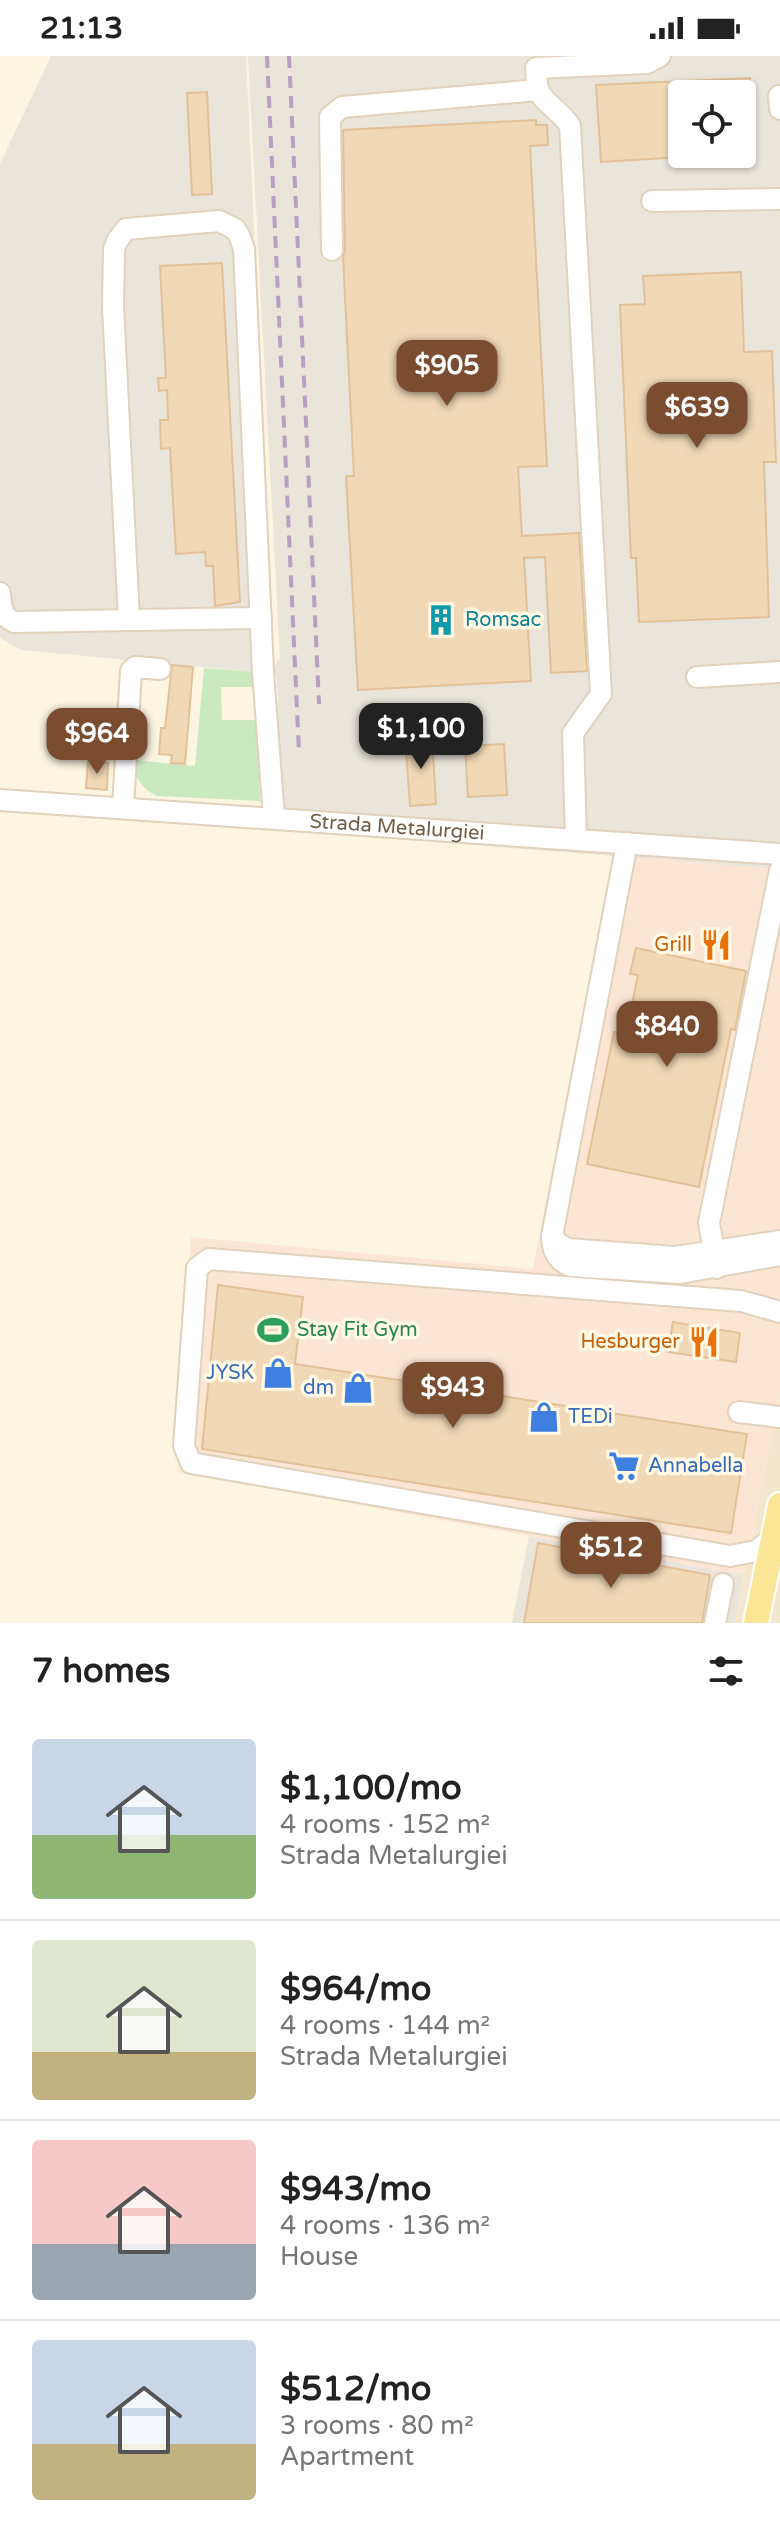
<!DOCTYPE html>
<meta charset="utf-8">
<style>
:root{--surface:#fff;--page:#f6f6f6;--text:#222;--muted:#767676;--line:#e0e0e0;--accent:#7a4d31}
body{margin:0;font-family:"Varela Round",sans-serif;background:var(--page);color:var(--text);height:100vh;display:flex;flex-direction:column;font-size:30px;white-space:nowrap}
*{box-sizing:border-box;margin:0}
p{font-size:26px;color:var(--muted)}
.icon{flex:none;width:44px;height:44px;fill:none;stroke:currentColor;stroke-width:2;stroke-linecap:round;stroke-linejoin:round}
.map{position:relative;height:1567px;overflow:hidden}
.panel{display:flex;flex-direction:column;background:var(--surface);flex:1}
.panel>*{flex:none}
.buttons{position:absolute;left:668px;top:24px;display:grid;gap:16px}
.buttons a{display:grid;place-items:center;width:88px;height:88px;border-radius:8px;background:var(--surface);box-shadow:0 2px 6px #0004;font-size:40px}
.price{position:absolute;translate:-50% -68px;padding:0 18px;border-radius:16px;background:var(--accent);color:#fff;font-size:26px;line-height:52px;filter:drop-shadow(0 2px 4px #0008)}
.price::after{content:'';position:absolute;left:50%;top:48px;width:24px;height:18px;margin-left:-12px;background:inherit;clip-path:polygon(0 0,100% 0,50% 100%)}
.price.selected{background:#222;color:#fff}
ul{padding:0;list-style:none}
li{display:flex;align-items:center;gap:24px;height:200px;padding:0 32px}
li+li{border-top:2px solid var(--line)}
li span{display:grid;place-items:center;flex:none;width:224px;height:160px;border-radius:8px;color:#555}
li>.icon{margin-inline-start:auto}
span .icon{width:96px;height:96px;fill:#fffc;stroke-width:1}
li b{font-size:34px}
h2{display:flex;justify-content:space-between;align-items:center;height:96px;padding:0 32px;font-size:34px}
.status{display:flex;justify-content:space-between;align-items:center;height:56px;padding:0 40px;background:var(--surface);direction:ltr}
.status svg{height:22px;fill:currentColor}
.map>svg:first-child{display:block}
.residential{fill:#f3e8ce}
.commercial{fill:#fce6d3}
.industrial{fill:#eae5db;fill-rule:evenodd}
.green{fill:#c9e9bf}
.building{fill:#f1d8b7;stroke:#e3c198;stroke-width:2}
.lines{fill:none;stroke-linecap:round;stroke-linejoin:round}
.minor-casing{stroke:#e0d2bc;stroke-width:24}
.major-casing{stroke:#fff;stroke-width:28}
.minor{stroke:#fff;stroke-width:20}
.major{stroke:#fbe697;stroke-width:24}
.rail{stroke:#b99fc4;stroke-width:4;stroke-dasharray:12 8;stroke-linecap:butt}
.labels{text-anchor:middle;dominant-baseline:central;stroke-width:7;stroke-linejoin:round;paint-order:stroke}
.culture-label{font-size:20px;fill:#0d838f;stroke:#fff9e5;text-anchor:start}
.street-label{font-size:20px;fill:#725d47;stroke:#fff9e5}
.food-label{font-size:20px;fill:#c56008;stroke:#fff9e5;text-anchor:end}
.leisure-label{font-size:20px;fill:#27864d;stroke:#fff9e5;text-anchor:start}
.shop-label{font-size:20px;fill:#366cbe;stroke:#fff9e5;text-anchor:end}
</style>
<div class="status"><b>21:13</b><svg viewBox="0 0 49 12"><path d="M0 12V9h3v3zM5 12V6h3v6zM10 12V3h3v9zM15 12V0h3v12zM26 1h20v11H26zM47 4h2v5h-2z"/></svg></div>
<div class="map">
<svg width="780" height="1567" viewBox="0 0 780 1567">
<rect width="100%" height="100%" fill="#fcf5df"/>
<polygon class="residential" points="780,1338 780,1567 735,1567 744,1519"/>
<polygon class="commercial" points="613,800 780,813 780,1337 744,1519 178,1416 191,1181 533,1213"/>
<g class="industrial">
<path d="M51,0h195l28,611 6,-9 -32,-602h532v813l-498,-39 -5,-153 -22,-5 -234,-22 -21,-12v-474zM682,38h60v60h-60z"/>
<polygon points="529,1480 744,1519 735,1567 512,1567"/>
</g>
<path class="green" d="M204,612l51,4 1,15h-35l1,33h35l3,81 -103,-5c-15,-7 -24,-19 -23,-36l61,6z"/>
<g class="building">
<polygon points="750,22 755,99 742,100 742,38 682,38 682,101 601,106 596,29"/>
<polygon points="207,36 212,138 192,139 187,37"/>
<polygon points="536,64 536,69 547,69 548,89 530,90 547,410 518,411 522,480 579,477 587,615 551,617 545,501 524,502 531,625 358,634 346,420 354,420 343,201 345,194 343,74"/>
<polygon points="222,207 240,546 215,550 213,510 206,510 205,496 176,498 170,392 161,393 160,364 168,364 167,334 159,335 158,322 166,322 160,210"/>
<polygon points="741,216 744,296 772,295 776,406 764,406 769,561 639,566 636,502 631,502 620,249 645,248 643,220"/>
<polygon points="172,609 193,611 185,708 171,707 172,699 159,698 161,672 165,672"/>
<polygon points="432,681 436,748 410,750 405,682"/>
<polygon points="504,688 507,739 468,741 465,690"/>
<polygon points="88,706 108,707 107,734 86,732"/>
<polygon points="636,892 746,915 735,974 731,973 699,1131 587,1108 614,976 626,978 638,919 630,918"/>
<polygon points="218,1229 303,1241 295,1308 747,1378 731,1477 202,1393"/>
<polygon points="673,1266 740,1277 736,1306 668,1296"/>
<polygon points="538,1487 710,1519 702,1567 524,1567"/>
</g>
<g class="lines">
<defs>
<g id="minor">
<polyline points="779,40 780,53"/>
<polyline points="652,145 780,143"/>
<polyline points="332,194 330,61 342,51 538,34"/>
<path d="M0,537c1,13 1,23 14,29l247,-4"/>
<polyline points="129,563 113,251 114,194 117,185 126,173 219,165 235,173 239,179 244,193 263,616 274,762"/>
<polyline points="697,621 780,616"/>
<path id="s1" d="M0,744l780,54"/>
<polyline points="123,752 131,615 135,611 160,613"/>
<path d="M576,784l-3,-107 28,-39 -31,-568c-8,-14 -28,-24 -32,-37 -2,-7 -1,-15 -2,-21l111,-5 13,-7"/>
<path d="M627,787l-75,393c0,14 5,24 18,30l110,7 100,-18"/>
<polyline points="552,1180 559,1188 568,1193 675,1201 780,1185"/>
<polyline points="717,1212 709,1167 780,814"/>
<polyline points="780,1256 741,1245 209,1203 197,1212 184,1390 191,1407 730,1500 756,1495 773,1482 780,1483"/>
<polyline points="739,1356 780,1361"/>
<polyline points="715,1567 723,1528"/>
</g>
<polyline id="major" points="756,1567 780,1449"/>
</defs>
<use href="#minor" class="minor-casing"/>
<use href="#major" class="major-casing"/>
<use href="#minor" class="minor"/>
<use href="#major" class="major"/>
<g class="rail">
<polyline points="267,0 299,697"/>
<polyline points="289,0 319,648"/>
</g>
</g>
<defs>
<symbol id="building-bare" viewBox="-9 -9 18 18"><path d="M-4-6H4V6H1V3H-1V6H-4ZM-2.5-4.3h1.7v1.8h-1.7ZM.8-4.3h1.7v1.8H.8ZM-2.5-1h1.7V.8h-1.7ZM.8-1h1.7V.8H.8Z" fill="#0f9aa8" stroke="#fff9e5" stroke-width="2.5" paint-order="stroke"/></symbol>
<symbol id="restaurant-bare" viewBox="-9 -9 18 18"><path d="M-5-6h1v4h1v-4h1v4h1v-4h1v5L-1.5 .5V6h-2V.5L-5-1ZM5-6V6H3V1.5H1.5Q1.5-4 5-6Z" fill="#e8710a" stroke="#fff9e5" stroke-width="2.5" paint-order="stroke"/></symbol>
<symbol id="stadium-bare" viewBox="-9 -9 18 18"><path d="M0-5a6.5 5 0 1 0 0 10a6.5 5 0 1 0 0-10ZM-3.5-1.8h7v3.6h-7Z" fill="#2e9e5b" stroke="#fff9e5" stroke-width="2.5" paint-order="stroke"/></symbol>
<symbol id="shop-bare" viewBox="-9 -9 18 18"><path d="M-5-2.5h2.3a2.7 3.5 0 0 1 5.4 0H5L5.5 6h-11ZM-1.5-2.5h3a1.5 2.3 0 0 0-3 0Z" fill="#3f7fe0" stroke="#fff9e5" stroke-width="2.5" paint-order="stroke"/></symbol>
<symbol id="supermarket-bare" viewBox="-9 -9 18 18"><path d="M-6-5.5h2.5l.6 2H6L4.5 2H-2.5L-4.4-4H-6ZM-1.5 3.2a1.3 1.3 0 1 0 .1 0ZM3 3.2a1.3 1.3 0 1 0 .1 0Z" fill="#3f7fe0" stroke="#fff9e5" stroke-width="2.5" paint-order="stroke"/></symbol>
</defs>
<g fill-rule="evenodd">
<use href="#building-bare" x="419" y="542" width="44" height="44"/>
<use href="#restaurant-bare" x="694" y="867" width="44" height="44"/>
<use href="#stadium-bare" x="251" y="1252" width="44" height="44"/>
<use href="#restaurant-bare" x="682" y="1264" width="44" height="44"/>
<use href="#shop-bare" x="256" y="1295" width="44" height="44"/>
<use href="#shop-bare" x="336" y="1310" width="44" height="44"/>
<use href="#shop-bare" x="522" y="1339" width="44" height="44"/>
<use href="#supermarket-bare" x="602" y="1388" width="44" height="44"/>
</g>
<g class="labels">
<g class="culture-label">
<text x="465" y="564">Romsac</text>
</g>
<g class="street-label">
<text stroke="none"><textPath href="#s1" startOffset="398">Strada Metalurgiei</textPath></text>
</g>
<g class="food-label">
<text x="692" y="889">Grill</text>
<text x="680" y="1286">Hesburger</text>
</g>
<g class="leisure-label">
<text x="297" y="1274">Stay Fit Gym</text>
</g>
<g class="shop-label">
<text x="254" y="1317">JYSK</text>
<text x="334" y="1332">dm</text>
<text x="568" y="1361" text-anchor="start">TEDi</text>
<text x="648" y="1410" text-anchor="start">Annabella</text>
</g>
</g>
</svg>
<div class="buttons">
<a><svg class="icon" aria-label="locate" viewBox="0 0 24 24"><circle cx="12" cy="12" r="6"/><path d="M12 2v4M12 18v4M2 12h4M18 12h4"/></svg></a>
</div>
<b class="price" style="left:447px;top:352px">$905</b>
<b class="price" style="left:697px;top:394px">$639</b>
<b class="price selected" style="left:421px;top:715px">$1,100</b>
<b class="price" style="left:97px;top:720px">$964</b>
<b class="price" style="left:667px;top:1013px">$840</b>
<b class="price" style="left:453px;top:1374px">$943</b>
<b class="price" style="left:611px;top:1534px">$512</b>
</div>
<section class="panel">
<h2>7 homes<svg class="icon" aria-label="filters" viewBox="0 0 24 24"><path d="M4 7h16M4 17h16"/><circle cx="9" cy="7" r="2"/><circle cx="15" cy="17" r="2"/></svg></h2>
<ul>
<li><span style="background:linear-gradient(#c9d6e8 60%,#8fb573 0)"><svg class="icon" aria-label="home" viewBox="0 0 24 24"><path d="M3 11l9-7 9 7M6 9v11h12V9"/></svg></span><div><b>$1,100/mo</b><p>4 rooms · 152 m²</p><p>Strada Metalurgiei</p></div></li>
<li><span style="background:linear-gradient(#dfe7d0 70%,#c2b280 0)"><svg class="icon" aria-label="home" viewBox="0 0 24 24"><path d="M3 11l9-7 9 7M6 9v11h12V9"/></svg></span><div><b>$964/mo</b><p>4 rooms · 144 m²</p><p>Strada Metalurgiei</p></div></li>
<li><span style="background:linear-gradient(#f6c9c9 65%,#9aa5b1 0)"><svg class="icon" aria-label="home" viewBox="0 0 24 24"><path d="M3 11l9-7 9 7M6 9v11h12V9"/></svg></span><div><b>$943/mo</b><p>4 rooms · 136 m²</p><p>House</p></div></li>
<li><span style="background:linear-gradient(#c9d6e8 65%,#c2b280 0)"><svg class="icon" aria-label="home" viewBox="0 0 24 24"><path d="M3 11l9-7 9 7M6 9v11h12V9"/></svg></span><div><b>$512/mo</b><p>3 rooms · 80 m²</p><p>Apartment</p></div></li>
</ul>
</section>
